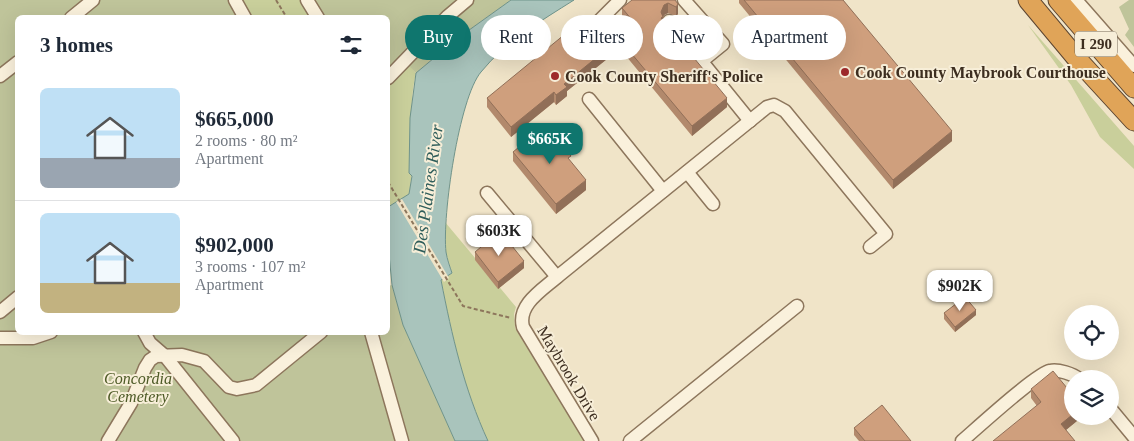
<!DOCTYPE html>
<meta charset="utf-8">
<style>
:root{--surface:#fff;--page:#f2f2f3;--text:#1f2937;--muted:#747a83;--line:#e0e1e3;--accent:#0f766e}
body{margin:0;font-family:Georgia,serif;background:var(--page);color:var(--text);height:100vh;display:flex;flex-direction:column;font-size:19px;white-space:nowrap}
*{box-sizing:border-box;margin:0}
p{font-size:16px;color:var(--muted)}
.icon{flex:none;width:28px;height:28px;fill:none;stroke:currentColor;stroke-width:2;stroke-linecap:round;stroke-linejoin:round}
.map{position:relative;flex:1;overflow:hidden}
.panel{position:absolute;left:15px;top:15px;width:375px;height:320px;display:flex;flex-direction:column;background:var(--surface);border-radius:8px;box-shadow:0 5px 20px #0002}
.panel>*{flex:none}
.hud{position:absolute;left:405px;top:15px;width:475px;height:45px;display:flex;gap:10px}
.fabs{position:absolute;left:1064px;top:305px;display:grid;gap:10px}
.fabs a{display:grid;place-items:center;width:55px;height:55px;border-radius:50%;background:var(--surface);box-shadow:0 5px 20px #0002;font-size:25px}
.price{position:absolute;translate:-50% -42px;padding:0 11px;border-radius:10px;background:#fff;color:#222;font-size:16px;line-height:32px;filter:drop-shadow(0 1px 2px #0008)}
.price::after{content:'';position:absolute;left:50%;top:30px;width:15px;height:11px;margin-left:-8px;background:inherit;clip-path:polygon(0 0,100% 0,50% 100%)}
.price.selected{background:var(--accent);color:#fff}
ul{padding:0;list-style:none}
li{display:flex;align-items:center;gap:15px;height:125px;padding:0 25px}
li+li{border-top:1px solid var(--line)}
li span{display:grid;place-items:center;flex:none;width:140px;height:100px;border-radius:8px;color:#555}
li>.icon{margin-inline-start:auto}
span .icon{width:60px;height:60px;fill:#fffc;stroke-width:1}
li b{font-size:21px}
h2{display:flex;justify-content:space-between;align-items:center;height:60px;padding:0 25px;font-size:21px}
.tag{padding:0 18px;border-radius:22px;background:var(--surface);box-shadow:0 5px 20px #0002;font-size:18px;line-height:45px}
.tag.selected{background:var(--accent);color:#fff}
.map>svg:first-child{display:block}
.green{fill:#c9cf9b}
.cemetery{fill:#bfc49a}
.water{fill:#a9c4bc;stroke:#6f938a}
.pier{fill:#f0e4c8}
.lines{fill:none;stroke-linecap:round;stroke-linejoin:round}
.minor-casing{stroke:#8d765c;stroke-width:15}
.highway-casing{stroke:#5b4430;stroke-width:21}
.path{stroke:#8d765c;stroke-width:2;stroke-dasharray:4 2.5;stroke-linecap:butt}
.minor{stroke:#faf1dc;stroke-width:12}
.highway{stroke:#e0a458;stroke-width:19}
.wall{fill:#b2896c}
.shaded-wall{fill:#916f58}
.building{fill:#cf9f7d;stroke:#916f58}
.poi-dot{fill:#9e2a2b;stroke:#f7eed8;stroke-width:2}
.labels{text-anchor:middle;dominant-baseline:central;stroke-width:4;stroke-linejoin:round;paint-order:stroke}
.shield{fill:#f7eed8;stroke:#756857;stroke-width:1}
.shield-label{font-size:15px;font-weight:bold;fill:#3d2e20}
.poi-label{font-size:16px;font-weight:bold;fill:#3d2e20;stroke:#f7eed8;text-anchor:start}
.street-label{font-size:16px;fill:#3d2e20;stroke:#f7eed8}
.park-label{font-size:16px;font-style:italic;fill:#4d5a26;stroke:#f7eed8}
.water-label{font-size:18px;font-style:italic;fill:#2f5d5a;stroke:#f7eed8}
</style>
<div class="map">
<svg width="1134" height="441" viewBox="0 0 1134 441">
<rect width="100%" height="100%" fill="#f0e4c8"/>
<g class="green">
<polygon points="241,0 301,0 311,17 251,17"/>
<polygon points="1028,25 1134,146 1134,169 1100,137 1071,85"/>
<path d="M408,64l8,9c-10,41 1,81 -7,121l-21,13v-120z"/>
<path d="M445,222l71,85 -2,7 1,14 69,113h-96c-24,-52 -36,-105 -47,-161l11,-7 -6,-20z"/>
</g>
<g class="cemetery">
<polygon points="0,0 241,0 252,17 18,18 18,332 388,332 388,286 392,285 403,325 455,441 0,441"/>
<polygon points="301,0 511,0 458,38 416,73 408,65 388,87 388,18 311,17"/>
<polygon points="1129,0 1134,0 1134,47 1125,35 1129,29 1119,7"/>
</g>
<path class="water" d="M511,0h63c-33,21 -68,41 -93,72 -22,26 -39,144 -35,180 1,7 4,15 6,21l-11,7c11,56 23,109 47,161h-33l-52,-116 -11,-40 -4,-41v-37l21,-13 3,-18 -3,-3 1,-55 6,-45 42,-35z"/>
<polygon class="pier" points="402,199 449,278 444,282 396,202"/>
<g class="lines">
<defs>
<g id="minor">
<polyline points="235,0 245,18"/>
<polyline points="307,0 318,18"/>
<polyline points="684,0 723,44 702,61"/>
<polyline points="1076,0 1134,66"/>
<polyline points="71,18 93,0"/>
<polyline points="669,21 750,121"/>
<polyline points="589,31 620,0"/>
<polyline points="0,76 18,62"/>
<polyline points="388,78 448,16 467,0"/>
<polyline points="589,99 663,191"/>
<polyline points="687,172 713,204"/>
<polyline points="487,193 557,277"/>
<polyline points="0,312 18,297"/>
<polyline points="144,332 150,343 165,356 233,441"/>
<polyline points="371,332 402,441"/>
<polyline points="0,338 33,338 51,332"/>
<polyline points="1110,408 1134,437"/>
<polyline points="108,441 131,403 145,368 150,360 156,356 182,355 204,361 229,387 237,389 256,385 321,332"/>
<path d="M592,441l-69,-114c-6,-22 19,-37 34,-50l210,-170 7,-2 11,6 101,123 -16,13"/>
<polyline points="630,441 797,306"/>
<path d="M962,441c14,-12 75,-68 88,-70 8,-2 23,3 29,8"/>
</g>
<g id="highway">
<polyline points="1028,0 1078,60 1134,121"/>
<polyline points="1058,0 1134,88"/>
</g>
</defs>
<use href="#minor" class="minor-casing"/>
<use href="#highway" class="highway-casing"/>
<g class="path">
<polyline points="276,0 287,18"/>
<polyline points="388,182 463,306 511,318"/>
</g>
<use href="#minor" class="minor"/>
<use href="#highway" class="highway"/>
</g>
<g class="wall">
<polygon points="675,0 678,14 676,16 668,13 664,15 663,21 727,107 692,136 626,56 626,47 638,36 622,17 622,8"/>
<polygon points="739,0 843,0 952,141 893,189 739,3"/>
<polygon points="583,27 607,59 567,91 567,96 556,105 554,102 511,137 487,107 487,98"/>
<polygon points="513,152 571,162 586,190 556,214 513,161"/>
<polygon points="475,252 524,268 498,289 475,260"/>
<polygon points="944,313 976,315 955,332 944,319"/>
<polygon points="1031,389 1083,416 1066,430 1037,406 1031,398"/>
<polygon points="854,428 911,441 859,441 854,435"/>
</g>
<g class="shaded-wall">
<polygon points="668,3 668,13 664,15 663,17 663,26 661,28 661,12 664,5"/>
<polygon points="678,4 678,14 676,16 676,7"/>
<polygon points="607,49 607,59 567,91 567,96 556,105 556,95 564,84"/>
<polygon points="554,92 554,102 511,137 511,127"/>
<polygon points="727,98 727,107 692,136 692,126"/>
<polygon points="952,131 952,141 893,189 893,180"/>
<polygon points="586,180 586,190 556,214 556,204"/>
<polygon points="524,261 524,268 498,289 498,282"/>
<polygon points="976,310 976,315 955,332 955,327"/>
<polygon points="1072,415 1072,416 1083,416 1061,434 1061,424"/>
</g>
<g class="building">
<polygon points="632,0 675,0 678,4 676,7 668,3 664,5 661,12 663,17 661,18 727,98 692,126 626,47 643,33 622,8"/>
<polygon points="744,0 843,0 952,131 893,180"/>
<polygon points="581,21 583,27 590,29 607,49 564,84 567,87 556,95 554,92 511,127 487,98"/>
<polygon points="543,127 559,147 562,144 571,156 568,158 586,180 556,204 513,152"/>
<polygon points="500,231 524,261 498,282 475,252"/>
<polygon points="965,297 976,310 955,327 944,313"/>
<polygon points="1053,371 1072,394 1072,415 1061,424 1075,441 993,441 1041,402 1031,389"/>
<polygon points="882,405 911,441 865,441 854,428"/>
</g>
<g class="poi-dot">
<circle cx="845" cy="72" r="5"/>
<circle cx="555" cy="76" r="5"/>
</g>
<g class="labels">
<rect class="shield" x="1075" y="31.5" width="42" height="25" rx="4"/>
<g class="shield-label">
<text x="1096" y="44">I 290</text>
</g>
<g class="poi-label">
<text x="855" y="72">Cook County Maybrook Courthouse</text>
<text x="565" y="76">Cook County Sheriff's Police</text>
</g>
<g class="street-label">
<text transform="translate(569 373) rotate(59)">Maybrook Drive</text>
</g>
<g class="park-label">
<text x="138" y="378">Concordia<tspan x="138" dy="18">Cemetery</tspan></text>
</g>
<g class="water-label">
<text transform="translate(428 189) rotate(-82)">Des Plaines River</text>
</g>
</g>
</svg>
<div class="fabs">
<a><svg class="icon" aria-label="locate" viewBox="0 0 24 24"><circle cx="12" cy="12" r="6"/><path d="M12 2v4M12 18v4M2 12h4M18 12h4"/></svg></a>
<a><svg class="icon" aria-label="layers" viewBox="0 0 24 24"><path d="M12 4l9 5-9 5-9-5zM3 14l9 5 9-5"/></svg></a>
</div>
<b class="price selected" style="left:550px;top:165px">$665K</b>
<b class="price" style="left:499px;top:257px">$603K</b>
<b class="price" style="left:960px;top:312px">$902K</b>
<div class="hud">
<a class="tag selected">Buy</a>
<a class="tag">Rent</a>
<a class="tag">Filters</a>
<a class="tag">New</a>
<a class="tag">Apartment</a>
</div>
<section class="panel">
<h2>3 homes<svg class="icon" aria-label="filters" viewBox="0 0 24 24"><path d="M4 7h16M4 17h16"/><circle cx="9" cy="7" r="2"/><circle cx="15" cy="17" r="2"/></svg></h2>
<ul>
<li><span style="background:linear-gradient(#bfe0f5 70%,#9aa5b1 0)"><svg class="icon" aria-label="home" viewBox="0 0 24 24"><path d="M3 11l9-7 9 7M6 9v11h12V9"/></svg></span><div><b>$665,000</b><p>2 rooms · 80 m²</p><p>Apartment</p></div></li>
<li><span style="background:linear-gradient(#bfe0f5 70%,#c2b280 0)"><svg class="icon" aria-label="home" viewBox="0 0 24 24"><path d="M3 11l9-7 9 7M6 9v11h12V9"/></svg></span><div><b>$902,000</b><p>3 rooms · 107 m²</p><p>Apartment</p></div></li>
</ul>
</section>
</div>
